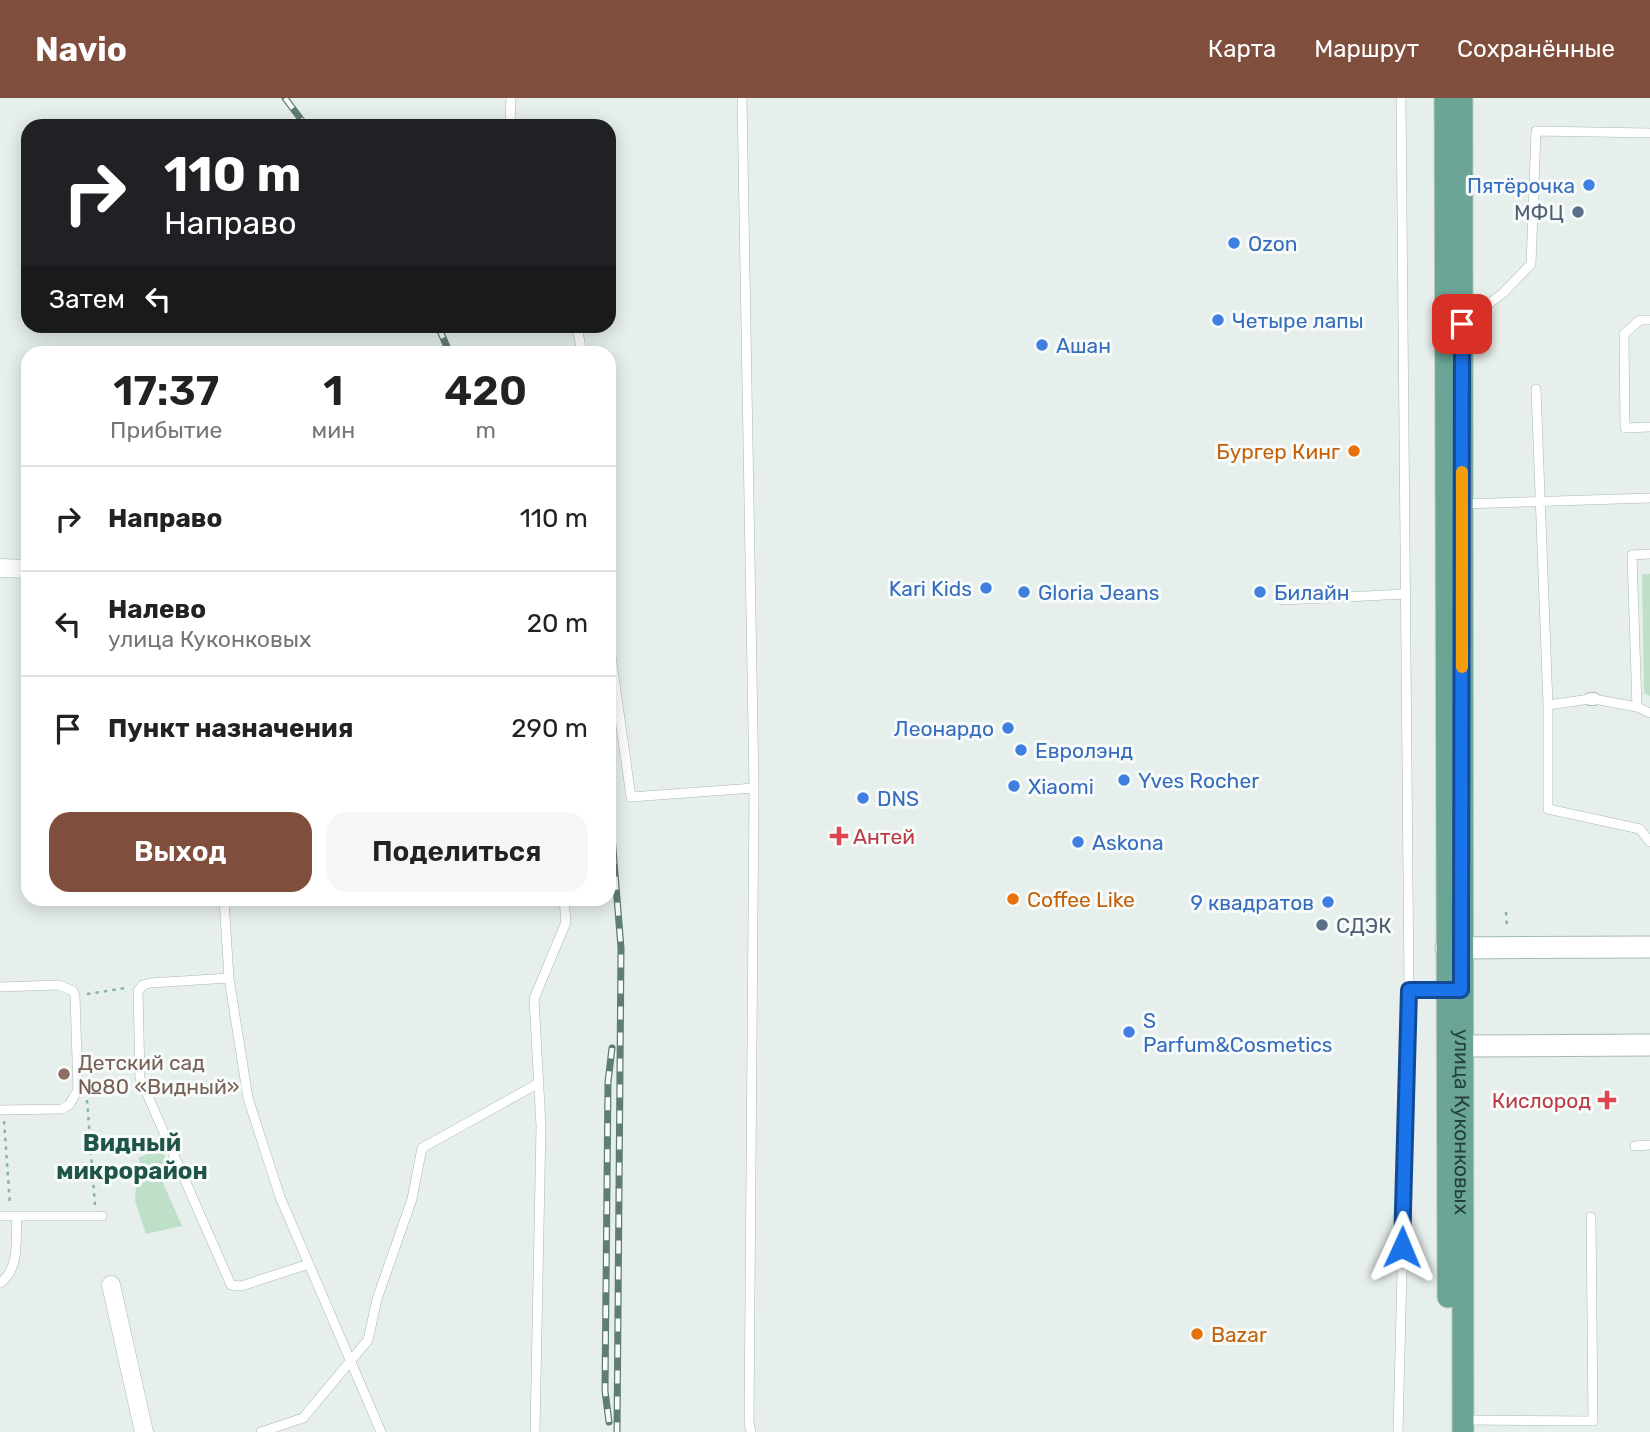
<!DOCTYPE html>
<html lang="ru">
<meta charset="utf-8">
<style>
body{margin:0;font-family:Rubik,sans-serif;background:#f6f6f6;color:#222;height:100vh;display:flex;flex-direction:column;font-size:26px;white-space:nowrap}
*{box-sizing:border-box;margin:0}
p{font-size:23px;color:#767676}
.icon{flex:none;width:38px;height:38px;fill:none;stroke:currentColor;stroke-width:2;stroke-linecap:round;stroke-linejoin:round}
.map{position:relative;flex:1;overflow:hidden}
.side{position:absolute;left:21px;top:248px;width:595px;height:560px;display:flex;flex-direction:column;background:#fff;border-radius:21px;box-shadow:0 4px 18px #0003}
.side>*{flex:none}
.banner{position:absolute;left:21px;top:21px;width:595px;height:214px;border-radius:21px;box-shadow:0 4px 18px #0003;background:#202124;color:#fff;overflow:hidden}
.pin{position:absolute;display:grid;place-items:center;width:60px;height:60px;color:#fff;margin:-30px;border-radius:14px;box-shadow:0 4px 10px #0006}
.me{position:absolute;width:77px;margin:-38px;rotate:1deg;stroke-linejoin:round;filter:drop-shadow(0 0 5px #0008)}
.turn{display:flex;align-items:center;gap:24px;height:147px;padding:0 28px;font-size:32px}
.turn .icon{width:91px;height:91px;stroke-width:2.5}
.turn b{display:block;font-size:49px;line-height:60px}
.then{display:flex;align-items:center;height:66px;padding:0 28px;background:#0003;gap:14px;font-size:26px}
.eta{display:flex;justify-content:space-evenly;align-items:center;height:119px;text-align:center}
.eta b{font-size:42px;font-weight:600;line-height:49px}
.cta{display:flex;gap:14px;margin-top:auto;padding:14px 28px}
.cta a{flex:1;height:80px;border-radius:21px;background:#804e3d;color:#fff;font-size:28px;font-weight:600;line-height:80px;text-align:center}
.cta a+a{background:#f6f6f6;color:#222}
ul{padding:0;list-style:none}
li{display:flex;align-items:center;gap:21px;height:105px;padding:0 28px;border-top:2px solid #e0e0e0}
li div{flex:1}
li b{display:block;font-size:26px}
li em{font-style:normal}
header{display:flex;align-items:center;gap:42px;box-sizing:border-box;height:98px;padding:0 35px;background:#804e3d;color:#fff}
header strong{font-size:33px}
nav{display:flex;gap:38px;margin-inline-start:auto;font-size:24px}
.map>svg:first-child{display:block}
.green{fill:#bfe0c8}
.lines{fill:none;stroke-linecap:round;stroke-linejoin:round}
.service-casing{stroke:#a8b8b2;stroke-width:10}
.pedestrian-casing{stroke:#a8b8b2;stroke-width:14}
.minor-casing{stroke:#a8b8b2;stroke-width:19}
.secondary-casing{stroke:#a4bbb3;stroke-width:23}
.primary-casing{stroke:#c2cac8;stroke-width:23}
.path{stroke:#86b3a5;stroke-width:2.5;stroke-dasharray:3.5 5;stroke-linecap:butt}
.service{stroke:#fff;stroke-width:9}
.pedestrian{stroke:#fff;stroke-width:12}
.minor{stroke:#fff;stroke-width:18}
.secondary{stroke:#fff;stroke-width:21}
.primary{stroke:#6aa596;stroke-width:21}
.rail-casing{stroke:#5f7d75;stroke-width:7}
.rail{stroke:#f7fbf9;stroke-width:4.5;stroke-dasharray:13;stroke-linecap:butt}
.route-casing{stroke:#114b97;stroke-width:18}
.route{stroke:#1a73e8;stroke-width:12}
.slow{stroke:#f59e0b;stroke-width:12}
.shop-dot{fill:#3f7fe0;stroke:#f7fbf9;stroke-width:2.5}
.service-dot{fill:#5c6f8a;stroke:#f7fbf9;stroke-width:2.5}
.food-dot{fill:#e8710a;stroke:#f7fbf9;stroke-width:2.5}
.health-dot{fill:#e0444e;stroke:#f7fbf9;stroke-width:2.5}
.education-dot{fill:#8d6e63;stroke:#f7fbf9;stroke-width:2.5}
.labels{text-anchor:middle;dominant-baseline:central;stroke-width:6;stroke-linejoin:round;paint-order:stroke}
.shop-label{font-size:21px;fill:#366cbe;stroke:#f7fbf9;text-anchor:start}
.service-label{font-size:21px;fill:#4e5e75;stroke:#f7fbf9;text-anchor:end}
.food-label{font-size:21px;fill:#c56008;stroke:#f7fbf9;text-anchor:start}
.health-label{font-size:21px;fill:#be3a42;stroke:#f7fbf9;text-anchor:start}
.education-label{font-size:21px;fill:#785e54;stroke:#f7fbf9;text-anchor:start}
.street-label{font-size:21px;fill:#24423a;stroke:#f7fbf9}
.quarter-label{font-size:24px;font-weight:bold;fill:#1f5548;stroke:#f7fbf9}
</style>
<header>
<strong>Navio</strong>
<nav><a>Карта</a><a>Маршрут</a><a>Сохранённые</a></nav>
</header>
<div class="map">
<svg width="1650" height="1334" viewBox="0 0 1650 1334">
<rect width="100%" height="100%" fill="#e6efeb"/>
<path class="green" d="M1642,476H1650V598L1644,595Z
M161,1050L171,1073L160,1078L182,1128L146,1136L135,1103L136,1088L148,1082L138,1060Z"/>
<g class="lines">
<defs>
<path id="service" d="M742,0L754,690
M1401,0L1409,892
M510,28L511,0
M1650,222H1640L1624,236L1625,330L1650,329
M1464,225L1503,195L1531,166L1536,33L1650,35
M577,228L582,256
M1536,291L1548,607V711L1640,731L1650,744
M1464,406L1650,400
M1650,456L1632,457L1637,609L1650,615
M1283,502L1406,496
M609,544L631,699L754,690L749,1325L751,1334
M1594,601L1637,609
M1548,607L1590,601
M224,802L229,880L248,1000L280,1099L381,1334
M229,880L150,885L143,887L138,893L140,980L231,1187L241,1188L309,1166
M0,889L59,887L73,893L75,898L78,992L69,1007L62,1011L0,1012
M1635,1048L1650,1047
M0,1118H17
M0,1185C21,1170 15,1141 17,1118H102
M1464,1322L1593,1323L1591,1119
M261,1334L303,1320L368,1242L377,1201L412,1101L422,1050L539,985
M535,1334L541,1028L534,901L566,824L564,802
M1398,1334L1409,892H1446"/>
<path id="pedestrian" d="M1590,601H1594"/>
<path id="minor" d="M0,470L28,471
M111,1187L144,1334"/>
<path id="secondary" d="M1446,850L1650,849
M1462,948L1650,947"/>
<g id="primary">
<path d="M1445,0L1448,1199"/>
<path id="s1" d="M1462,0L1463,1334"/>
</g>
</defs>
<use href="#service" class="service-casing"/>
<use href="#pedestrian" class="pedestrian-casing"/>
<use href="#minor" class="minor-casing"/>
<use href="#secondary" class="secondary-casing"/>
<use href="#primary" class="primary-casing"/>
<path class="path" d="M1506,814L1507,830
M87,896L126,890
M87,1002L95,1107
M4,1023L10,1107"/>
<use href="#service" class="service"/>
<use href="#pedestrian" class="pedestrian"/>
<use href="#minor" class="minor"/>
<use href="#secondary" class="secondary"/>
<use href="#primary" class="primary"/>
<defs>
<path id="rail" d="M285,0L306,28
M438,228L450,256
M609,701L621,850L617,1334
M609,1324L605,1293L608,984L612,950"/>
</defs>
<use href="#rail" class="rail-casing"/>
<use href="#rail" class="rail"/>
</g>
<g class="lines">
<defs>
<path id="route" d="M1402,1149L1409,892H1461L1462,226"/>
</defs>
<use href="#route" class="route-casing"/>
<use href="#route" class="route"/>
<path class="slow" d="M1462,569V374"/>
</g>
<g class="shop-dot">
<circle cx="1589" cy="87" r="7"/>
<circle cx="1234" cy="145" r="7"/>
<circle cx="1218" cy="222" r="7"/>
<circle cx="1042" cy="247" r="7"/>
<circle cx="986" cy="490" r="7"/>
<circle cx="1024" cy="494" r="7"/>
<circle cx="1260" cy="494" r="7"/>
<circle cx="1008" cy="630" r="7"/>
<circle cx="1021" cy="652" r="7"/>
<circle cx="1124" cy="682" r="7"/>
<circle cx="1014" cy="688" r="7"/>
<circle cx="863" cy="700" r="7"/>
<circle cx="1078" cy="744" r="7"/>
<circle cx="1328" cy="804" r="7"/>
<circle cx="1129" cy="934" r="7"/>
</g>
<g class="service-dot">
<circle cx="1578" cy="114" r="7"/>
<circle cx="1322" cy="827" r="7"/>
</g>
<g class="food-dot">
<circle cx="1354" cy="353" r="7"/>
<circle cx="1013" cy="801" r="7"/>
<circle cx="1197" cy="1236" r="7"/>
</g>
<g class="health-dot">
<path d="M835.5 727.5h7v7h7v7h-7v7h-7v-7h-7v-7h7z"/>
<path d="M1603.5 991.5h7v7h7v7h-7v7h-7v-7h-7v-7h7z"/>
</g>
<circle class="education-dot" cx="64" cy="976" r="7"/>
<g class="labels">
<g class="shop-label">
<text x="1575" y="87" text-anchor="end">Пятёрочка</text>
<text x="1248" y="145">Ozon</text>
<text x="1232" y="222">Четыре лапы</text>
<text x="1056" y="247">Ашан</text>
<text x="972" y="490" text-anchor="end">Kari Kids</text>
<text x="1038" y="494">Gloria Jeans</text>
<text x="1274" y="494">Билайн</text>
<text x="994" y="630" text-anchor="end">Леонардо</text>
<text x="1035" y="652">Евролэнд</text>
<text x="1138" y="682">Yves Rocher</text>
<text x="1028" y="688">Xiaomi</text>
<text x="877" y="700">DNS</text>
<text x="1092" y="744">Askona</text>
<text x="1314" y="804" text-anchor="end">9 квадратов</text>
<text x="1143" y="922">S<tspan x="1143" dy="24">Parfum&amp;Cosmetics</tspan></text>
</g>
<g class="service-label">
<text x="1564" y="114">МФЦ</text>
<text x="1336" y="827" text-anchor="start">СДЭК</text>
</g>
<g class="food-label">
<text x="1340" y="353" text-anchor="end">Бургер Кинг</text>
<text x="1027" y="801">Coffee Like</text>
<text x="1211" y="1236">Bazar</text>
</g>
<g class="health-label">
<text x="853" y="738">Антей</text>
<text x="1591" y="1002" text-anchor="end">Кислород</text>
</g>
<g class="education-label">
<text x="78" y="964">Детский сад<tspan x="78" dy="24">№80 «Видный»</tspan></text>
</g>
<g class="street-label">
<text stroke="none"><textPath href="#s1" startOffset="1024">улица Куконковых</textPath></text>
</g>
<g class="quarter-label">
<text x="132" y="1045">Видный<tspan x="132" dy="28">микрорайон</tspan></text>
</g>
</g>
</svg>
<div class="pin" style="left:1462px;top:226px;background:#d93025"><svg class="icon" aria-label="arrive" viewBox="0 0 24 24"><path d="M6 21V4h12l-3 4 3 4H6"/></svg></div>
<svg class="me" style="left:1402px;top:1149px" viewBox="-20 -20 40 40"><path d="M0-17L14 15 0 8-14 15z" fill="#1a73e8" stroke="#fff" stroke-width="4"/></svg>
<div class="banner">
<div class="turn"><svg class="icon" aria-label="right" viewBox="0 0 24 24"><path d="M7 20v-9h11M14 6l5 5-5 5"/></svg><div><b>110 m</b>Направо</div></div>
<div class="then">Затем<svg class="icon" aria-label="left" viewBox="0 0 24 24"><path d="M17 20v-9H6M10 6l-5 5 5 5"/></svg></div>
</div>
<section class="side">
<div class="eta">
<div><b>17:37</b><p>Прибытие</p></div>
<div><b>1</b><p>мин</p></div>
<div><b>420</b><p>m</p></div>
</div>
<ul>
<li><svg class="icon" aria-label="right" viewBox="0 0 24 24"><path d="M7 20v-9h11M14 6l5 5-5 5"/></svg><div><b>Направо</b></div><em>110 m</em></li>
<li><svg class="icon" aria-label="left" viewBox="0 0 24 24"><path d="M17 20v-9H6M10 6l-5 5 5 5"/></svg><div><b>Налево</b><p>улица Куконковых</p></div><em>20 m</em></li>
<li><svg class="icon" aria-label="arrive" viewBox="0 0 24 24"><path d="M6 21V4h12l-3 4 3 4H6"/></svg><div><b>Пункт назначения</b></div><em>290 m</em></li>
</ul>
<div class="cta"><a>Выход</a><a>Поделиться</a></div>
</section>
</div>
